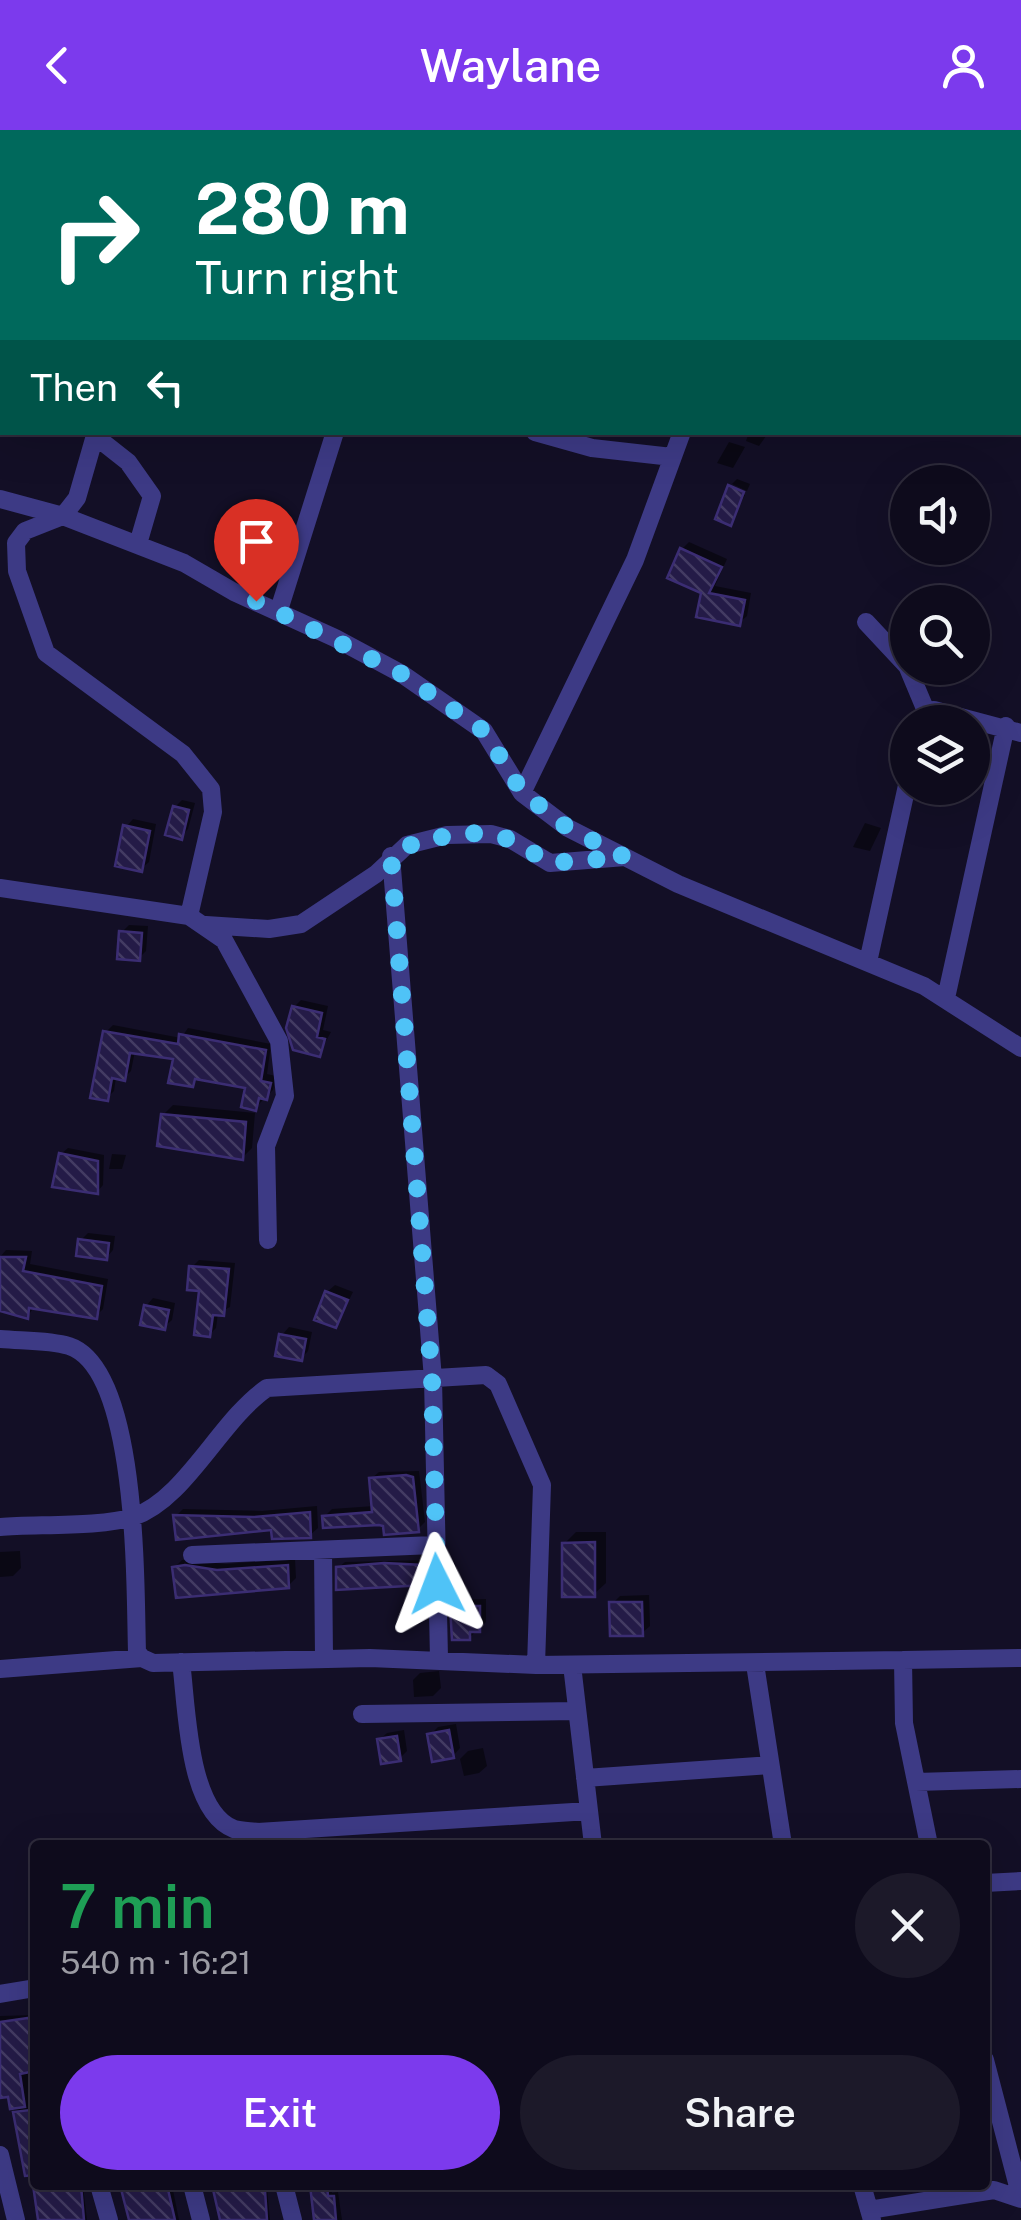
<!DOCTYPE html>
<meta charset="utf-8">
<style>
body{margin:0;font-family:"Public Sans",sans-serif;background:#1c1929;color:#f1f3f6;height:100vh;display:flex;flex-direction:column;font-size:38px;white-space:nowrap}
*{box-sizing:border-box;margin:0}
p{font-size:32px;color:#9b9ba3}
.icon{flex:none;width:55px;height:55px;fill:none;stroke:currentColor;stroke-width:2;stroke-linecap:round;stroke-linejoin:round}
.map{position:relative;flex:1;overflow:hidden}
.drawer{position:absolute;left:30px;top:1710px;width:960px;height:350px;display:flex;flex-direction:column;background:#0e0b1c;border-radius:10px;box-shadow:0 10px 40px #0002,0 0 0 2px #2e2b3b}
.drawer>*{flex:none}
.guide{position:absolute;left:0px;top:0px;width:1022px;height:305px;box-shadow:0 10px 40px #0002,0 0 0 2px #2e2b3b;background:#00695c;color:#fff;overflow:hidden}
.fabs{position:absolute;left:890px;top:335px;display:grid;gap:20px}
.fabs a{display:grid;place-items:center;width:100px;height:100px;border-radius:50%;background:#0e0b1c;box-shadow:0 10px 40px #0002,0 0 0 2px #2e2b3b;font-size:50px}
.pin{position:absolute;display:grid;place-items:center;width:85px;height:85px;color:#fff;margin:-102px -42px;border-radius:50% 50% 50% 0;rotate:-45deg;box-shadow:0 0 10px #0007}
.pin .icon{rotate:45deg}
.me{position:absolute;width:110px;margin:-55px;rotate:357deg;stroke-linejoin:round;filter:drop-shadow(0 0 8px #0008)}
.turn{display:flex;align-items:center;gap:35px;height:210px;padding:0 30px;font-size:45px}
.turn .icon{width:130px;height:130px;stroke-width:2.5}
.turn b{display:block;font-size:70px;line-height:85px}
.then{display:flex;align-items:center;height:95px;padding:0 30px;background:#0003;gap:20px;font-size:38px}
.round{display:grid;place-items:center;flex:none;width:105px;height:105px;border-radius:52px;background:#1c1929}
.summary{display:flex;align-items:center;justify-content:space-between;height:170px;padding:0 30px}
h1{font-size:60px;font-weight:600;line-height:75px;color:#1e9e55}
.action{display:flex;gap:20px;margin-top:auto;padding:20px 30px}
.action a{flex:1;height:115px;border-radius:60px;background:#7c3aed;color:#fff;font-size:40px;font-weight:600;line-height:115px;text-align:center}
.action a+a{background:#1c1929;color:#f1f3f6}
header{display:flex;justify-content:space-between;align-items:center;height:130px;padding:0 30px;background:#7c3aed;color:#fff;font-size:45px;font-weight:600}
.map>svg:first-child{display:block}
.shadow{fill:#0007}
.building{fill:url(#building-back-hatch);stroke:#3b2d73;stroke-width:2.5}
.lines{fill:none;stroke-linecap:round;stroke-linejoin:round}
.minor{stroke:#3d3a85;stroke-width:18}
.route{stroke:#4fc3f7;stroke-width:18;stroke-dasharray:0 32.4}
</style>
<header><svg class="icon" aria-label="back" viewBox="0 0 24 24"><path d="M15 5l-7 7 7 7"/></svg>Waylane<svg class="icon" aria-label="person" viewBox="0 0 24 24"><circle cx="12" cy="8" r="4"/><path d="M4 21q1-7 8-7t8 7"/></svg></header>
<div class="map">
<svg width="1021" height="2090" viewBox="0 0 1021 2090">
<defs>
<pattern id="building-back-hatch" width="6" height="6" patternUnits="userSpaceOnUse" patternTransform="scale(2.5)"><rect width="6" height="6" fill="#241b47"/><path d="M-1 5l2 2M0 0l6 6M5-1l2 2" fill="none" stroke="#433b63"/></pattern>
</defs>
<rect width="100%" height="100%" fill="#130f26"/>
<path class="shadow" d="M749,302H769L759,316L746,311Z
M729,312L745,317L733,338L717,333Z
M737,349L750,354L747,361L732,354Z
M730,359L745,365L730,393Z
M689,412L727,429L715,456L751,463L747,486L739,493L704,461L682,419Z
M182,670L195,673L188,699L181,707L175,677Z
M133,689L156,694L149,732L141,739L126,697Z
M865,693L881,698L870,721L853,717Z
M129,795L148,796L146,821L139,828L122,802Z
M301,870L328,876L323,900L331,902L319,924L294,877Z
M113,895L181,908L188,898L271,914L267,944L276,946L273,960L255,978L248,956L200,947L192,955L176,927L135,921L131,941L124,948L116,947L114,961L107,968L106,902Z
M173,975L255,983L252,1018L242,1028L163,985Z
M68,1018L104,1025L103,1055L97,1062L61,1024Z
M112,1024L126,1025L122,1039H109Z
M88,1103L115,1106L113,1120L106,1128L81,1110Z
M6,1120L32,1121L30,1134L108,1149L103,1179L96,1186L35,1176L27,1187L0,1179V1127Z
M199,1130L235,1133L230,1177L218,1183L216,1198L209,1205L202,1158L192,1137Z
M335,1155L353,1162L336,1196L327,1162Z
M153,1168L175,1173L172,1190L164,1197L146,1176Z
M289,1197L312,1202L308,1221L301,1229L282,1205Z
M419,1341L425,1392L418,1399L325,1386L332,1379L374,1376L372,1348L379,1342Z
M317,1376L318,1398L310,1405L176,1386L183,1379L262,1381Z
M576,1402H606V1453L594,1464L564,1414Z
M20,1421L21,1438L13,1446L0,1447V1422Z
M295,1429L296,1448L288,1456L174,1438L182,1430L226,1434Z
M430,1430V1446L424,1452L338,1438L345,1432Z
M649,1465L650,1496L642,1503L612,1474L620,1466Z
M486,1469V1492L469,1508L453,1477L460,1470Z
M439,1541L441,1558L433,1566L414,1567L413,1550L420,1543Z
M456,1594L460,1618L453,1626L430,1605L438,1597Z
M404,1600L407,1621L400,1628L379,1610L387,1603Z
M483,1618L487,1636L479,1643L464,1646L460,1629L468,1621Z
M35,1885V2055L83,2056L87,2090H40L10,1964L0,1966V1886Z
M124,2055H172L179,2090H132Z
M213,2055L267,2058L270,2090H223Z
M310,2055H330L332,2063L338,2062L342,2090H316Z"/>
<path class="building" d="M728,355L744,362L731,396L715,389Z
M680,418L722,437L709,463L745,470L740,496L696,487L701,463L667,448Z
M173,676L189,680L182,710L165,705Z
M123,695L150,701L142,742L115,736Z
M119,801L142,803L140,831L117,829Z
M292,876L322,883L317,907L325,909L320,927L293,920L286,898Z
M103,901L178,914L179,904L266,920L261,951L271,953L267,970L259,968L256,981L241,977L245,958L195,949L193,957L168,953L173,929L130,923L125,951L112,948L108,971L90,968Z
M161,984L246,992L243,1030L157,1016Z
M59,1023L98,1031V1064L52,1057Z
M78,1109L109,1113L107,1130L76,1126Z
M0,1127H26L23,1141L102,1156L97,1189L29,1178L28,1189L0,1181Z
M189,1136L229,1139L224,1186L213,1185L210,1207L194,1205L199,1161L187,1160Z
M325,1161L348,1170L336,1198L314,1190Z
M144,1175L169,1180L165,1200L140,1195Z
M279,1204L306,1209L302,1231L275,1226Z
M406,1345L413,1347L419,1402L384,1405L383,1396L379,1395L323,1398L322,1386L372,1382L369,1348Z
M310,1382L311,1408L272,1409L271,1400L176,1410L173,1385L253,1387Z
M595,1412V1467H562V1413Z
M384,1433L424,1435L425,1455L336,1460V1437Z
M185,1435L217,1440L288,1435L289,1458L176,1468L172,1437Z
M609,1472H642L643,1506H610Z
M450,1476H480V1502H470V1510H452Z
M449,1600L454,1628L432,1632L427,1604Z
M397,1606L401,1631L381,1634L377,1609Z
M35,1887V1941L20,1944L25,1977L10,1979L8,1967L0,1968V1892Z
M30,1980L35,2000V2045L25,2046L13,1982Z
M33,2055H81L84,2090H38Z
M120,2055H167L175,2090H129Z
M212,2055H260L265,2060L267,2090H220Z
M310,2055H327L328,2066H334L336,2090H314Z"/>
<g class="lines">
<path class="minor" d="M305,0L308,2
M605,2L607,0
M835,2L836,0
M1020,69L1021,67
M0,225L2,226
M96,302L77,368L63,386L25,401L16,413L17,441L46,523L183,624L211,659L213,682L189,786
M535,302L592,318L672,327
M95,306L128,332L152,366L138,414
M0,369L63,386L184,433L234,462L335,508L402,544L484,601L522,663L568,698L678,754L924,856L1021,918
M279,480L335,302
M866,492L908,537
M908,538L926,581
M920,592L926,581L934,580L1021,603
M522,663L635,430L682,302
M391,726L433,1249L439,1528
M0,758L189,786L224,810L279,911L285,966L266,1016L268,1110
M206,795L269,799L301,794L376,744L407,715L447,705L491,704L510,709L550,733L625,727
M868,832L908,651
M946,868L1006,596
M0,1209C21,1211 49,1210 69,1216C139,1239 135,1458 137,1522L142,1528
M0,1397C35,1394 102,1397 133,1387C186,1369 220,1290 267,1258L486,1245L498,1254L542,1355L536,1535
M323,1420L324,1528
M192,1425L434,1415
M903,1530L1021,1528
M181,1532C187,1575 187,1681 234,1699C241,1701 251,1701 258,1702L589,1681
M755,1534L783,1715
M572,1535L593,1715
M0,1539L142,1528L153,1533L370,1528L536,1535L903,1530L904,1593L929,1715
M362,1584L577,1581
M585,1648L770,1635
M916,1652L1021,1649
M985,1753L1021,1751
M0,1864L35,1858
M985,1930L1021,2068
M0,2025L16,2090
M99,2055L109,2090
M192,2055L201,2090
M284,2055L293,2090
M862,2055L872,2090
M869,2080L994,2060L1021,2069"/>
</g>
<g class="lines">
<path class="route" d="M256,471L402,544L484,601L522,662L568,698L625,727L550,733L510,709L472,703L420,710L391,726L432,1249L437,1454"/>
</g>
</svg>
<div class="fabs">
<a><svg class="icon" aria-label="sound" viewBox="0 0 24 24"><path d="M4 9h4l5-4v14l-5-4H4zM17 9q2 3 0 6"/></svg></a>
<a><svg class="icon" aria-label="search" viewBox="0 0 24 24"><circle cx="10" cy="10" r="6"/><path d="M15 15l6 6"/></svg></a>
<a><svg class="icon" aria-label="layers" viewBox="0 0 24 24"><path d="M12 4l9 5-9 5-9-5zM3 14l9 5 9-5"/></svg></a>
</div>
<div class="pin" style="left:256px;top:471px;background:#d93025"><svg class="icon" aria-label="arrive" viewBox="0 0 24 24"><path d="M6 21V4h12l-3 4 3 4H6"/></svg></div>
<svg class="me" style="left:437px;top:1454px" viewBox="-20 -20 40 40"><path d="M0-17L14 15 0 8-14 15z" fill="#4fc3f7" stroke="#fff" stroke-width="4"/></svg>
<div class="guide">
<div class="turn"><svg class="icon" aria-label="right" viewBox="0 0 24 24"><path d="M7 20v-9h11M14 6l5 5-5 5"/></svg><div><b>280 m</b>Turn right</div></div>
<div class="then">Then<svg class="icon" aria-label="left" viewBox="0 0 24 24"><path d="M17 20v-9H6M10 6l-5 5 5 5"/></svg></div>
</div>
<section class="drawer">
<div class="summary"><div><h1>7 min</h1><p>540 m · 16:21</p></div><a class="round"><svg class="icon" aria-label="close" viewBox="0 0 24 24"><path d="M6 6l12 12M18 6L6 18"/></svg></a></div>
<div class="action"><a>Exit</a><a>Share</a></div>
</section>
</div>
